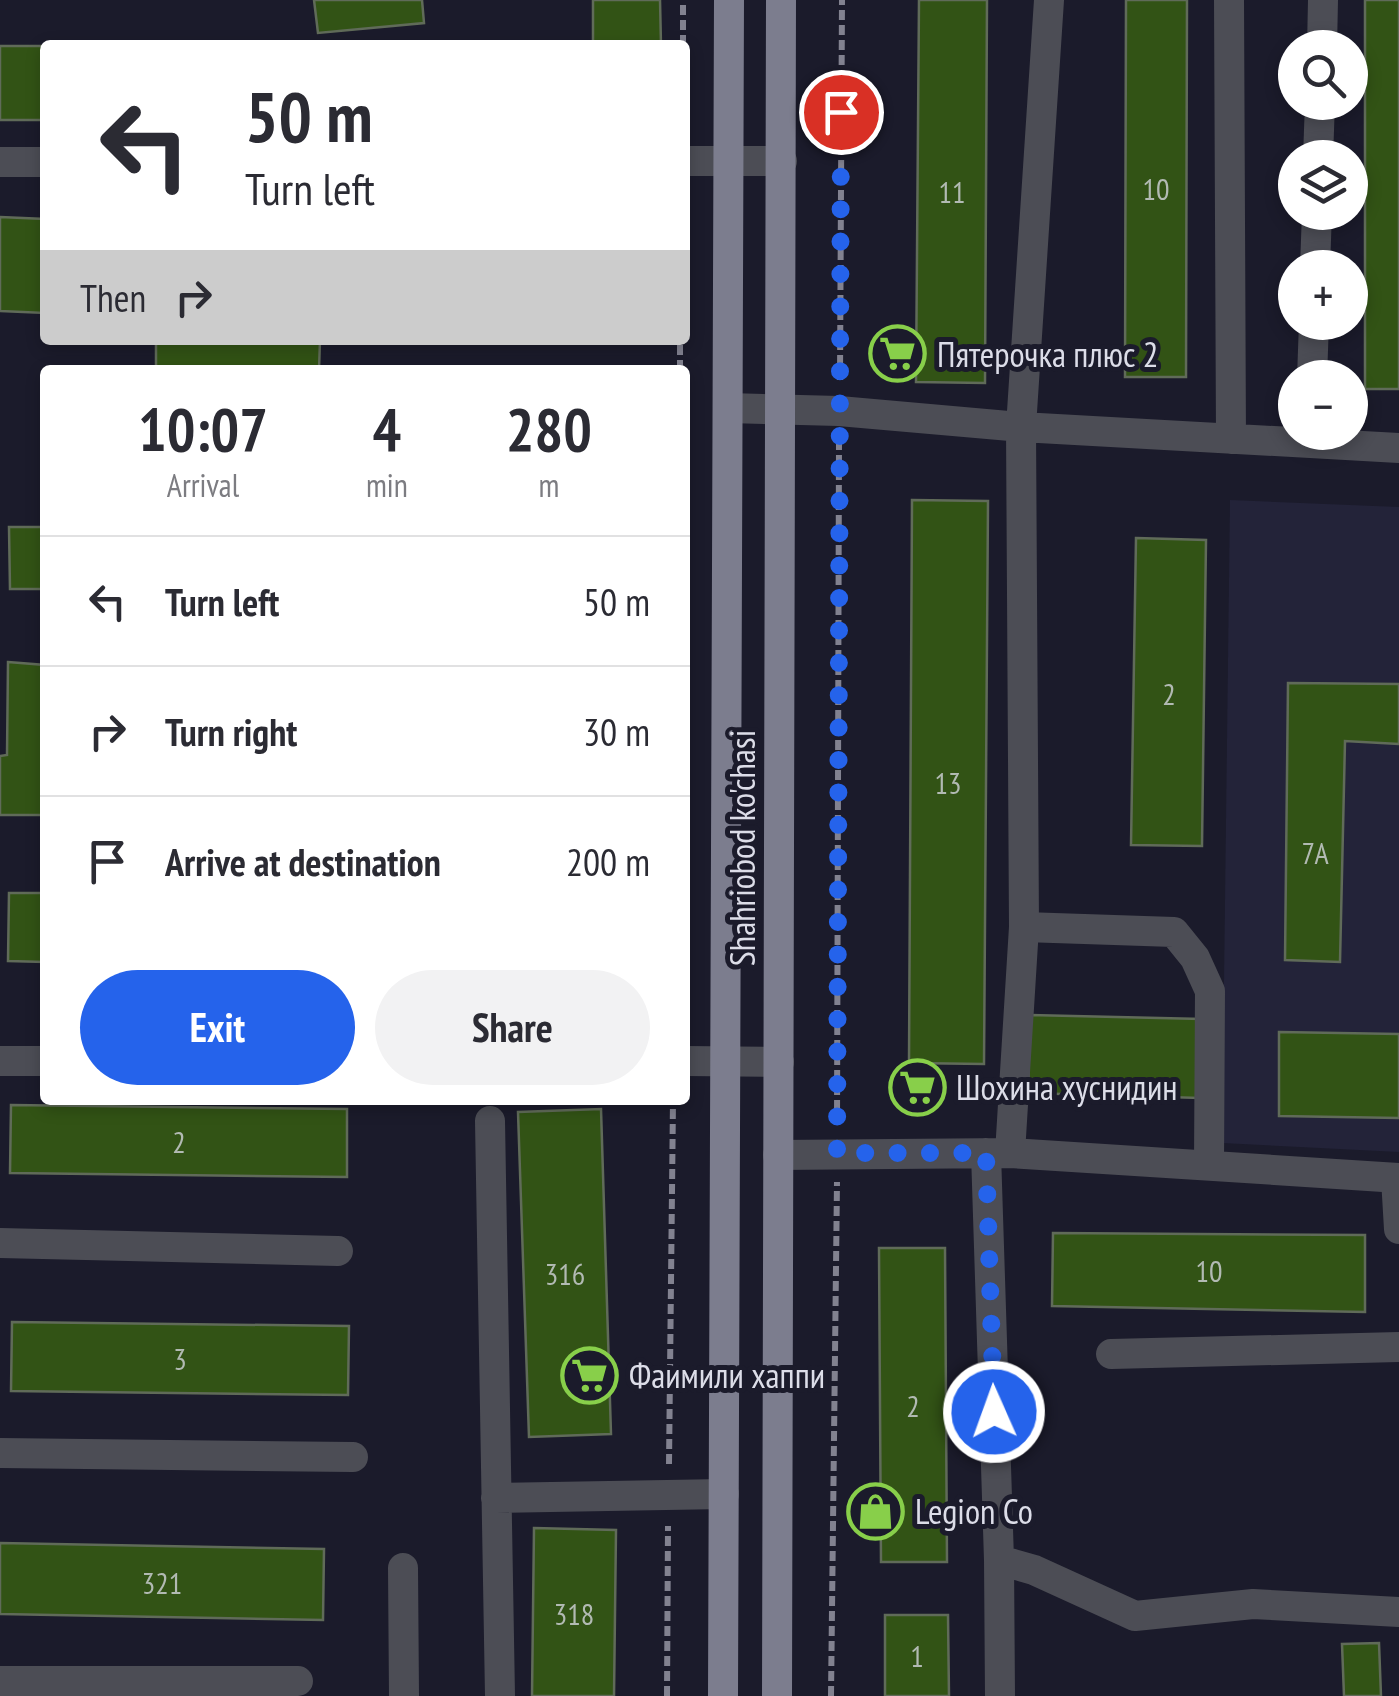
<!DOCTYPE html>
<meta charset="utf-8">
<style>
body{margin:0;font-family:"PT Sans Narrow",sans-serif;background:#f2f2f3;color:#2b2b33;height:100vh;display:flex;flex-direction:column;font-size:38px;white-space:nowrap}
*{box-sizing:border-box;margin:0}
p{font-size:32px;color:#7c7c81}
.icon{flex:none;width:55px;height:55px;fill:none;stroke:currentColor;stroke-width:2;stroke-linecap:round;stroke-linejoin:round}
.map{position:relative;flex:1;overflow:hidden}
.side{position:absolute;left:40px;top:365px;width:650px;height:740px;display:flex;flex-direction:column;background:#fff;border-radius:10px;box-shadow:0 5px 15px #0003}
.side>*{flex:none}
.hud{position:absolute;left:40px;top:40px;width:650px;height:305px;border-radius:10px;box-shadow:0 5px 15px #0003;background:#fff;color:#2b2b33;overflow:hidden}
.controls{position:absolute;left:1278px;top:30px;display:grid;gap:20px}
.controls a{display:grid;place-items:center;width:90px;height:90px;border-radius:50%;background:#fff;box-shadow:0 5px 15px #0003;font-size:50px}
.pin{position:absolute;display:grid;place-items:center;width:85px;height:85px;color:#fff;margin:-42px;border:5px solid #fff;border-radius:50%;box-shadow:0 2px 10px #0007}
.me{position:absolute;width:110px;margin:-55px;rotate:358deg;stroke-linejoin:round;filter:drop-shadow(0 0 8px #0008)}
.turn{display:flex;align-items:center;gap:35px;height:210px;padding:0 40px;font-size:45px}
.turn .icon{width:130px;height:130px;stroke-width:2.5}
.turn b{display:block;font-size:70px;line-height:85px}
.then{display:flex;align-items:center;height:95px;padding:0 40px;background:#0003;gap:20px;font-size:38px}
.eta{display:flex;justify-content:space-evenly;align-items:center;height:170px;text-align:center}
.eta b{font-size:60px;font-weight:600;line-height:70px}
.primary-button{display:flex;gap:20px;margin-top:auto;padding:20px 40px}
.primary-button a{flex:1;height:115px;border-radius:60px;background:#2563eb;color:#fff;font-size:40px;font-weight:600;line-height:115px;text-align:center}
.primary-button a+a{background:#f2f2f3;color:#2b2b33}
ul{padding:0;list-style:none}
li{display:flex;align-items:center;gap:30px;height:130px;padding:0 40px;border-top:2px solid #e1e1e2}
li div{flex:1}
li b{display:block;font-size:38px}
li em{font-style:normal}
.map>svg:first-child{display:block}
.built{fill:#232339}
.building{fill:#325315;stroke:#606b59;stroke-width:2.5}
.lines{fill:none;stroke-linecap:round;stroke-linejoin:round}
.path{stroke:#828290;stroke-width:6;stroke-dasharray:10 5;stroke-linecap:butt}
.minor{stroke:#4c4d55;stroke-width:30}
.major{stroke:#7c7d8e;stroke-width:30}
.route{stroke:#2563eb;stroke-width:18;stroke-dasharray:0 32.4}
.labels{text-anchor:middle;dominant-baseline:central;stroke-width:10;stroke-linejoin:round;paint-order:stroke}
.number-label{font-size:30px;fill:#b2bab3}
.poi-label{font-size:35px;fill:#dcdde8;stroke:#1b1b2b;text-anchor:start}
.street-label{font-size:35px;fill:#dcdde8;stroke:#1b1b2b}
</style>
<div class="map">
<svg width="1399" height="1696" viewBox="0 0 1399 1696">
<rect width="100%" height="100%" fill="#1b1b2b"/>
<path class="built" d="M1230,500L1399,507V1152L1222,1143Z"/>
<path class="building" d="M314,0H422L424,23L318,33Z
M593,0H660L661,45H484L593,44Z
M919,0H987L985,383L916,382Z
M1126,0H1187L1186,377H1125Z
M1365,0H1399V389H1365Z
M0,46H45V120H0Z
M0,217L45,219V313L0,311Z
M156,340H320L319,370H156Z
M912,500L988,501L984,1064L909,1063Z
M9,527H45V589H10Z
M1136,538L1206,540L1202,846L1131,845Z
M8,662L45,665V815H0V756L7,755Z
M1288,683L1399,684V744L1345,741L1340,962L1285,960Z
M9,893H45V962L8,961Z
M1030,1015L1202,1019L1200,1098L1028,1093Z
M1279,1032L1399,1034V1118L1279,1116Z
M11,1105L347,1109V1177L10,1173Z
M601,1109L611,1434L529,1437L518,1112Z
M1053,1233L1365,1235V1312L1052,1306Z
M879,1248H945L947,1562H881Z
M12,1322L349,1326L348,1395L11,1391Z
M534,1528L616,1530L614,1696H532Z
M0,1543L324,1549L323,1620L0,1614Z
M885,1615H948L949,1696H885Z
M1379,1643L1381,1696H1344L1342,1644Z"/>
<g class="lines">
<path class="path" d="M683,45V0
M680,370V340
M840,380L842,0
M837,1125L839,442
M669,1464L673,1100
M667,1696L668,1526
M831,1696L837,1182"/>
<path class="minor" d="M1229,0L1231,439
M1322,48L1323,0
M1318,158L1320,102
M685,161H782
M0,162H45
M1315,268L1317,212
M1312,378L1314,322
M728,408L839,411L1021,427L1399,448
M1024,927L1174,932L1195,958L1210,991L1209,1164
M0,1061H45
M685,1061L779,1062
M490,1121L500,1696
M986,1153L999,1560L1000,1696
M1010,1153L1024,927L1021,427L1049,0
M778,1155L1010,1153L1399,1178
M1396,1178L1399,1229
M0,1243L338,1251
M1111,1354L1399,1347
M0,1453L353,1457
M496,1498L724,1494
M999,1560L1034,1570L1135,1616L1253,1604L1399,1612
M403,1568L404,1696
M0,1681H298"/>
<path class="major" d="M723,1696L729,0
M777,1696L781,0"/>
</g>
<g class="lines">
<path class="route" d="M841,112L837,1153H986L994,1412"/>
</g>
<defs>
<symbol id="supermarket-ring" viewBox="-11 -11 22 22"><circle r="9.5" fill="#1b1b2b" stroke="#88cf4a" stroke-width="1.5"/><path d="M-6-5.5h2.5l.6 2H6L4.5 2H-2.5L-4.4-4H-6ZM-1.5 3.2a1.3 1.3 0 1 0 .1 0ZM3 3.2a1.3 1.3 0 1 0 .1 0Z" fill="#88cf4a"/></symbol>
<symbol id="shop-ring" viewBox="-11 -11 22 22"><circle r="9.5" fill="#1b1b2b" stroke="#88cf4a" stroke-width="1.5"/><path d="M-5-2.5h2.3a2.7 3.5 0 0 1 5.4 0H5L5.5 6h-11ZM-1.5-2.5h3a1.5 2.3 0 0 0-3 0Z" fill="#88cf4a"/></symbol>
</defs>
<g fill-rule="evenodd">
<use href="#supermarket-ring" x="866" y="322" width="63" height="63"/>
<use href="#supermarket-ring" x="886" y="1056" width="63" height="63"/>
<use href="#supermarket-ring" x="558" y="1344" width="63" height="63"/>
<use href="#shop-ring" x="844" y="1480" width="63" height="63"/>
</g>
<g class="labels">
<g class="number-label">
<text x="1156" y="188">10</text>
<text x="952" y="191">11</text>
<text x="1169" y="693">2</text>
<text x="948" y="782">13</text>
<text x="1315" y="852">7A</text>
<text x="179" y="1141">2</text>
<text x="1209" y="1270">10</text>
<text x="565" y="1273">316</text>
<text x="180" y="1358">3</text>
<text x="913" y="1405">2</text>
<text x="162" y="1582">321</text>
<text x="574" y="1613">318</text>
<text x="917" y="1655">1</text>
</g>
<g class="poi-label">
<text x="937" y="354">Пятерочка плюс 2</text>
<text x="956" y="1087">Шохина хуснидин</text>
<text x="629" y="1375">Фаимили хаппи</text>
<text x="915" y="1511">Legion Co</text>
</g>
<g class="street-label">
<text transform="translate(742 848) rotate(-90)">Shahriobod ko'chasi</text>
</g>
</g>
</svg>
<div class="controls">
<a><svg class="icon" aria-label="search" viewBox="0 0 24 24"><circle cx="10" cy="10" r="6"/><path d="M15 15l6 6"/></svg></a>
<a><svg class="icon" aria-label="layers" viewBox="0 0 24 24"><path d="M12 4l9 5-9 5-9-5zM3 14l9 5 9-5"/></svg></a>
<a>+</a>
<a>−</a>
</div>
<div class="pin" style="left:841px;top:112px;background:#d93025"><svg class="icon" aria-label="arrive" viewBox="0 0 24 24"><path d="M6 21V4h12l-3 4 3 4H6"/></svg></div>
<svg class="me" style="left:994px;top:1412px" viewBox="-20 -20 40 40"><circle r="17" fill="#2563eb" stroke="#fff" stroke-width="3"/><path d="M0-11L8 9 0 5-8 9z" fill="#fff"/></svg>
<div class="hud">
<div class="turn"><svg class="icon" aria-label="left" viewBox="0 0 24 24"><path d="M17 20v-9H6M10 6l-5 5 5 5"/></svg><div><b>50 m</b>Turn left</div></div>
<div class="then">Then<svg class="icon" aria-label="right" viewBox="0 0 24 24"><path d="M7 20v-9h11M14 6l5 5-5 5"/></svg></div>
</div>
<section class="side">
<div class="eta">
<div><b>10:07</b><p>Arrival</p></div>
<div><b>4</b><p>min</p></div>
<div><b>280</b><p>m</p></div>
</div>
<ul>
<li><svg class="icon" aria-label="left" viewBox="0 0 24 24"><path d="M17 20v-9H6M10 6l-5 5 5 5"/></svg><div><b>Turn left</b></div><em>50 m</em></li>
<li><svg class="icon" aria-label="right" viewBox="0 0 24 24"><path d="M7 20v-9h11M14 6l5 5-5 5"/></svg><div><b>Turn right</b></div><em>30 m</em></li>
<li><svg class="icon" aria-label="arrive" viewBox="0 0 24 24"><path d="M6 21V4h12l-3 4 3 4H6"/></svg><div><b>Arrive at destination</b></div><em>200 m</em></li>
</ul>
<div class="primary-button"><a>Exit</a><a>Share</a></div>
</section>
</div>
